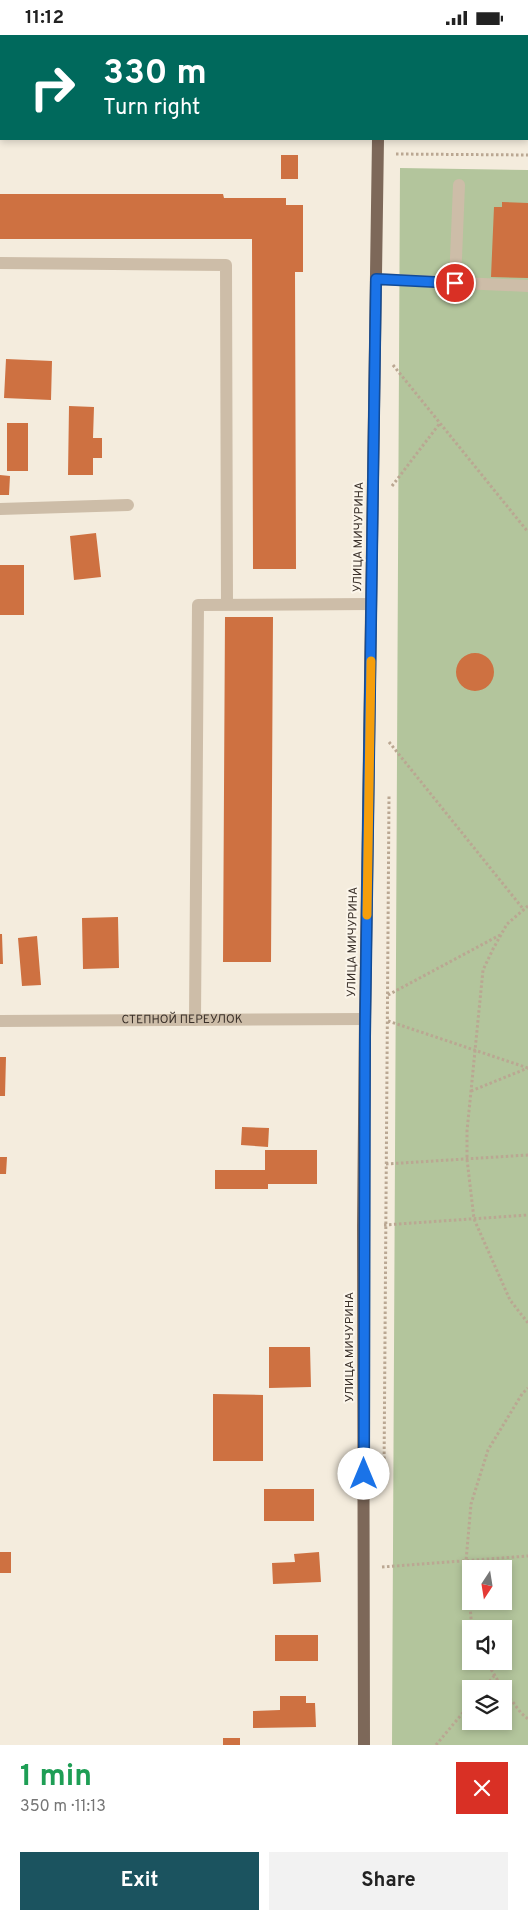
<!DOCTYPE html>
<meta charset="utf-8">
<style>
body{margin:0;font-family:Overpass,sans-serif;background:#f2f2f2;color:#222;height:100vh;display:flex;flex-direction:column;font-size:19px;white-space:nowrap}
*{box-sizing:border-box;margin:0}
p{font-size:16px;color:#767676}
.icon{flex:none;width:28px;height:28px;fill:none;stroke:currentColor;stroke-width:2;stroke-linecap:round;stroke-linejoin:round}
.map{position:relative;height:1710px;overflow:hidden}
.drawer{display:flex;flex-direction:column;background:#fff;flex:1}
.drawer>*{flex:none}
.hud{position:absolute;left:0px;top:0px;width:529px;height:105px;box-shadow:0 2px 8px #0003;background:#00695c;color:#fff;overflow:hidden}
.needle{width:32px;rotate:192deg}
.tools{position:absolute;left:462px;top:1525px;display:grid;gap:10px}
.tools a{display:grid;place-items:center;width:50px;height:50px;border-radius:0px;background:#fff;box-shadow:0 2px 8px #0003;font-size:25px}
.pin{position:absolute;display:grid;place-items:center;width:42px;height:42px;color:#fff;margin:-21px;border:2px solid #fff;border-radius:50%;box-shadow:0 1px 5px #0007}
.me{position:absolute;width:55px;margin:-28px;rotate:0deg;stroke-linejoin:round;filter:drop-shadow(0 0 4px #0008)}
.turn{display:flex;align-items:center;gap:18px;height:105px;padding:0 20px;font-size:22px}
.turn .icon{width:65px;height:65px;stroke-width:2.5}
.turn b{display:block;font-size:35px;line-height:42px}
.round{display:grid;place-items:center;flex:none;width:52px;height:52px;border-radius:0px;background:#f2f2f2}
.headline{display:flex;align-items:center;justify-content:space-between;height:85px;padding:0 20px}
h1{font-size:30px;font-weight:700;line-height:38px;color:#1e9e55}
.button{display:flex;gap:10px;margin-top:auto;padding:10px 20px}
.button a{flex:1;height:58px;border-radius:0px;background:#1b535f;color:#fff;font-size:20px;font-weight:700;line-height:58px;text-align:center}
.button a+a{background:#f2f2f2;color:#222}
.status{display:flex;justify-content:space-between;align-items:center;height:35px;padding:0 25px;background:#fff;direction:ltr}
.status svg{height:14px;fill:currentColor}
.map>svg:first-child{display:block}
.green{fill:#b3c59c;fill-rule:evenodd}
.building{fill:#ce7141}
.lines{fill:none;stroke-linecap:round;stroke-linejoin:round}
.path{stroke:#baa792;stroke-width:3;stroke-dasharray:2.5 2.5;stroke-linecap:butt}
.minor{stroke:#cdbda8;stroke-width:12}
.major{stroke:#7d6859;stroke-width:12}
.route-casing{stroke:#114b97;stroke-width:12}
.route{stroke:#1a73e8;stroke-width:9}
.slow{stroke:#f59e0b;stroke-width:9}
.labels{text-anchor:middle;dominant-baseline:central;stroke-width:4;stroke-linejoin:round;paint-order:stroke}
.street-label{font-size:12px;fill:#3a3029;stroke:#fbf5ea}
</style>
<div class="status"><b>11:12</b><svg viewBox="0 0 49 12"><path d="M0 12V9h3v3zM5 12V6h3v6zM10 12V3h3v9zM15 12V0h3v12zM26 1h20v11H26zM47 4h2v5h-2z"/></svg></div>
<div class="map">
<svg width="528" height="1710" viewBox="0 0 528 1710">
<rect width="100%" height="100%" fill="#f4ecdd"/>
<path class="green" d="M400,133L528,135V1710H392ZM471,1534H504V1566H471ZM471,1594H504V1626H471ZM471,1654H504V1686H471Z"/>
<path class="building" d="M281,120H298V144H281Z
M0,159H223L224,163H286V170H303V237H295L296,534H253L252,204H0Z
M502,167L528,168V243L491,242L494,172H502Z
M6,324L52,326L51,365L4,363Z
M69,371L94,372L93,403H102V423H93V440H68Z
M7,388H28V436H7Z
M0,440L10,441L9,460H0Z
M96,498L101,542L74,545L70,501Z
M0,530H24V580H0Z
M225,582H273L271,927H223Z
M456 637a19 19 0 1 1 38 0a19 19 0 1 1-38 0Z
M118,882L119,933L83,934L82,883Z
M0,899H2L3,929H0Z
M37,901L41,950L22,951L18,903Z
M0,1022H6L5,1061H0Z
M242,1092L269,1093L268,1112L241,1110Z
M265,1115H317V1149H268V1154H215V1135H265Z
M0,1122H7L6,1139H0Z
M269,1312H310L311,1352L269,1353Z
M213,1359L263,1360V1426H213Z
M264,1454H314V1486H264Z
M0,1517H11V1538H0Z
M319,1517L321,1547L273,1549L272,1528L295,1527L294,1519Z
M275,1600H318V1626H275Z
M280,1661H306V1668H315L316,1692L253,1693V1676L280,1675Z
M223,1703H240V1710H223Z"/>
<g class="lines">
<path class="path" d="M0,7H1
M0,70H1
M396,119L528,120
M393,330L528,497
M392,451L440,388
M389,707L524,875
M528,871L507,889L493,914L483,935L471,1056L467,1096V1124L474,1184L510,1265L528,1288
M388,960L500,900
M388,986L528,1033
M471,1056L528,1033
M386,1129L528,1120
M384,1190L528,1180
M384,1439L389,761
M382,1532L528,1521
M472,1594L466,1526L471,1469L488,1415L522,1359L528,1353
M486,1626L503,1654
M483,1654L494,1641
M504,1655L521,1678L528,1684
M436,1710L471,1668"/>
<g class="minor">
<path d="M0,228L226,230L227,569"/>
<path d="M376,244L528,251"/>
<path d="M455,247L459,150"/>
<path d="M0,474L128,470"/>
<path d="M195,985L198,570L371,569"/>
<path id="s1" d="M0,986L365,984"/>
</g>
<path class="major" d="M380,1V0
M0,35H1
M364,1710L363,1191L365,984L378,104"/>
</g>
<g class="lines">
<defs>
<path id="route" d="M364,1439L365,1002L376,244L455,248"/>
</defs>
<use href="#route" class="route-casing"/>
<use href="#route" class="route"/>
<path class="slow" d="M367,880L371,626"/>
</g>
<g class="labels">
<g class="street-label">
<text transform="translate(359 502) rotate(-89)">УЛИЦА МИЧУРИНА</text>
<text transform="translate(353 907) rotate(-89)">УЛИЦА МИЧУРИНА</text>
<text stroke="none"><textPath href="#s1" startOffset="182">СТЕПНОЙ ПЕРЕУЛОК</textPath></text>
<text transform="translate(350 1312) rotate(-90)">УЛИЦА МИЧУРИНА</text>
</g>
</g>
</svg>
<div class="tools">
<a><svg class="needle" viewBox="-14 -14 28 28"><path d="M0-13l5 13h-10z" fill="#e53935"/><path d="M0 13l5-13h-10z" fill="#767676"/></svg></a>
<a><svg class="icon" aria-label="sound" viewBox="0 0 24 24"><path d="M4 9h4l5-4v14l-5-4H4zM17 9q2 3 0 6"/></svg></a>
<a><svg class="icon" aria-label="layers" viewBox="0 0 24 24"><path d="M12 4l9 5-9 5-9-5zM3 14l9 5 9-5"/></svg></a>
</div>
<div class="pin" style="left:455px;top:248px;background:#d93025"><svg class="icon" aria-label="arrive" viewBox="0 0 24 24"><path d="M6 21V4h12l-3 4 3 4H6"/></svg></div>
<svg class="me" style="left:364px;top:1439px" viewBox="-20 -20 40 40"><circle r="19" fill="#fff"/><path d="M0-13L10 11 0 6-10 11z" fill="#1a73e8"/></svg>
<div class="hud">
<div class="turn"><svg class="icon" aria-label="right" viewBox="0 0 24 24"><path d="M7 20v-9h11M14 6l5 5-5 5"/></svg><div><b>330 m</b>Turn right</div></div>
</div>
</div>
<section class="drawer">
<div class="headline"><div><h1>1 min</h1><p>350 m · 11:13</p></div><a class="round" style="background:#d93025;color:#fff"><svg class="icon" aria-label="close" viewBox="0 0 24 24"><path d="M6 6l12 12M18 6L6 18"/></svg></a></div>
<div class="button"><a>Exit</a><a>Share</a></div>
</section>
